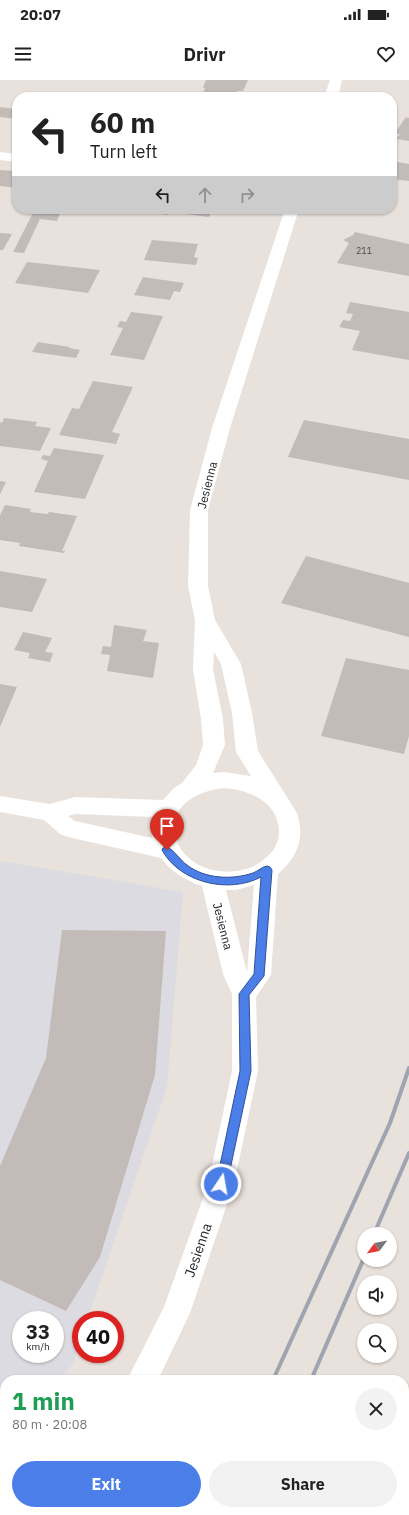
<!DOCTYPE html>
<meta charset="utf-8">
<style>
body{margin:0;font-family:"IBM Plex Sans",sans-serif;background:#f2f2f2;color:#222;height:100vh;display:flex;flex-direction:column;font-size:15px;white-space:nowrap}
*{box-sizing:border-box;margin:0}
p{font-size:13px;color:#767676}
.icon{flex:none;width:22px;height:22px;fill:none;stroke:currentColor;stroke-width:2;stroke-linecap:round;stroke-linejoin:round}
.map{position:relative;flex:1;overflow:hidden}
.side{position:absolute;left:0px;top:1295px;width:409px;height:140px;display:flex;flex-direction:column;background:#fff;border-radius:16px 16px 0 0;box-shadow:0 1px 3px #0004}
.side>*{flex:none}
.banner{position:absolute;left:12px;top:12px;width:385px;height:122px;border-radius:16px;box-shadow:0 1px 3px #0004;background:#fff;color:#222;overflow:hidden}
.needle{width:26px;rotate:238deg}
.tools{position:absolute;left:357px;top:1147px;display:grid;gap:8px}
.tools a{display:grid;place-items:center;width:40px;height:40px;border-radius:50%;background:#fff;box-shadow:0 1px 3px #0004;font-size:20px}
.speed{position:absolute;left:12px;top:1231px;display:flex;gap:8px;font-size:20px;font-weight:700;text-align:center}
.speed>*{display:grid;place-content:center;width:52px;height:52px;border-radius:50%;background:#fff;box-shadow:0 1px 3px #0004;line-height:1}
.speed small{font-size:10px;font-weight:400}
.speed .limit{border:6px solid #d22;background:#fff;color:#111}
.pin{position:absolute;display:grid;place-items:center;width:34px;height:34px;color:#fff;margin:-41px -17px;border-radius:50% 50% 50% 0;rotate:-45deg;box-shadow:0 0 4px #0007}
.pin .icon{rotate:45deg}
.me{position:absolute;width:44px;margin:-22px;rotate:12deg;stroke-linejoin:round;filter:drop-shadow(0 0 3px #0008)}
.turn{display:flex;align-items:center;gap:14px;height:84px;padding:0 12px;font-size:18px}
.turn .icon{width:52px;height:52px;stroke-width:2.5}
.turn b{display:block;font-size:28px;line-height:34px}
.lanes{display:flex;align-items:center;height:38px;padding:0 12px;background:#0003;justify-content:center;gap:20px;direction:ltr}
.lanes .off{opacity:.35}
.round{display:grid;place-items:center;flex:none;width:42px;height:42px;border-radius:21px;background:#f2f2f2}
.overview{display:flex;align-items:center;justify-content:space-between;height:68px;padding:0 12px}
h1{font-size:24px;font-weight:700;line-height:30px;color:#1e9e55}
.cta{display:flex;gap:8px;margin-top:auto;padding:8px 12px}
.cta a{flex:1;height:46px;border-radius:24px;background:#4b7ee7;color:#fff;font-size:16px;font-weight:700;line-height:46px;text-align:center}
.cta a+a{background:#f2f2f2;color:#222}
.status{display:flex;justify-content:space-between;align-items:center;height:28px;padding:0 20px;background:#fff;direction:ltr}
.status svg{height:11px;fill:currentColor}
header{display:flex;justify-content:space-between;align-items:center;height:52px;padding:0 12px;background:#fff;font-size:18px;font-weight:700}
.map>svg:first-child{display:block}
.industrial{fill:#dcdbe2;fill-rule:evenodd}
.building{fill:#c2bbb8}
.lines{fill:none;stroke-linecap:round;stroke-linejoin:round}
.minor{fill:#fff;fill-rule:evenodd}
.tertiary{fill:#fff;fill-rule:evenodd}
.rail{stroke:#9fa4b1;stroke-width:4}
.route{fill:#4b7ee7;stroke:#315296}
.labels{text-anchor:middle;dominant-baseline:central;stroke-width:3;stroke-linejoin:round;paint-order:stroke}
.far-number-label{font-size:9px;fill:#4e4d4c}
.street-label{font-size:12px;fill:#282828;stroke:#fff}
.near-street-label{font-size:14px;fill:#282828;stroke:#fff}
</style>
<div class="status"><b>20:07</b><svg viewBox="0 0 49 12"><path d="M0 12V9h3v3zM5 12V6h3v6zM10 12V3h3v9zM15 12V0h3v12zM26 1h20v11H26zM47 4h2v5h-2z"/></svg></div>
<header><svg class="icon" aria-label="menu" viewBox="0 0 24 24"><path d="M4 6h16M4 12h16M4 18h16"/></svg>Drivr<svg class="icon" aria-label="heart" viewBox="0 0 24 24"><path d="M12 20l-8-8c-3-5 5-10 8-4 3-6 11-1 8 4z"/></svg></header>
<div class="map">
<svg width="409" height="1435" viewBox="0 0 409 1435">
<rect width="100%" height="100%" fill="#e9e1db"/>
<path class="industrial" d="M0,781L183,812L167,1007L87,1240H81V1259L73,1283L61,1300H5V1384L0,1392ZM21,1240H55V1274H21Z"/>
<path class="building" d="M206,0H248L243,11H237L235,17H199L200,13H203L205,8H203Z
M0,27L17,29V39L0,37Z
M406,37L409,38V61L396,59L400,54L395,53Z
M397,82L409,84V101L392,99V90Z
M0,90L17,91V108L0,106Z
M35,129H62L57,141L40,139L24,173L13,172Z
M146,129H213L209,137L169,132L168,135L145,132Z
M355,152L409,164V196L337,183L349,163L343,160L353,155Z
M0,153L12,154L3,170H0Z
M152,160L198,164L194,177L198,178L196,185L144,180Z
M27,182L100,190L88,213L15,203Z
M143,197L184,203L180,212L174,211L170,220L134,215Z
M350,222L409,232V280L352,270L360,251L339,247L343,240L350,241L353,234L346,233Z
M131,232L163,236L144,280L110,275L123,248L117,247L120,241L126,242Z
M38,262L70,267L69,268L80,270L76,278L32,272Z
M93,301L133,307L112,352L120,354L116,364L59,355L72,328L79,329Z
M4,338L37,342L35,346L51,348L40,371L0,366V342L2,343Z
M304,340L409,359V400L288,377Z
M54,368L104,375L85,419L34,412L48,381L41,379L43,375L50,376Z
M0,401L6,402L0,414Z
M5,425L31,429L30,432L48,434L49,432L77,436L62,471H65L64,473L19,466L20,463L0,460V435Z
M306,476L409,503V557L281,523Z
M0,491L47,499L32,532L0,527Z
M114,545L147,550L143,561L159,563L153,598L107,591L110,575L101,574L103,566L111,567Z
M23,552L52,558L45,572L53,573L50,582L28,578L30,573L14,570Z
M346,578L409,590V656L404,674L321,656Z
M0,604L17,607L0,647Z
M62,850L166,851L155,995L100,1177L66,1231L0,1200V1086L46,978Z"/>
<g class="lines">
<path class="minor" d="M0,72L17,74V82L0,80Z"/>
<path class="tertiary" d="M330,0H342L338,17H324Z
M285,129H299L230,348L208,430V506L215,540L241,584L252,633L258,671L297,733C305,758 298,777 278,794L271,895L256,917L258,991L234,1104L190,1233L158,1300H127L164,1227L208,1104L232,991V914L223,894L202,806C185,800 171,792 161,778L68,757L60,754L44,740L0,732V716L50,724L75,717L163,720L174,708L182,703L196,685L203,665L201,639L193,589L195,540L188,506L190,430L212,348ZM214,572L221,584L232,633L236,672L251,696L224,692L213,693L225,665L223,639L213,589ZM224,708C249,710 277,721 279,750C279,760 276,768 269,775C262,781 255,787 246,789C176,808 137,719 224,708ZM75,734L153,737L151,744L152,758L75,741L68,736ZM254,805L247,892L226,810H236Z
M49,1430H80L78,1435H46Z"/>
<path class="rail" d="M374,1154L409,1073
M273,1300L390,1043L409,988
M311,1300L364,1178
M200,1435L202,1430
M239,1435L241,1430"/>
</g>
<path class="route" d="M167,767C173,769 181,781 187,785C205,799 232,800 253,793C258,791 262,787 267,786L270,787L272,790L264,896L249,915L251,991L227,1104L225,1108L221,1110L217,1108L216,1104L240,991L239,914L254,894L261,797C229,814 180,803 162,770L163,768Z"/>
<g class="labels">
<g class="far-number-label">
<text x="364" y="170">211</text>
</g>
<g class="street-label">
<text transform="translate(207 405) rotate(-76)">Jesienna</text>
<text transform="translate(223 846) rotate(76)">Jesienna</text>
</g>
<g class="near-street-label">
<text transform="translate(198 1170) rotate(-71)">Jesienna</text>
</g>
</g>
</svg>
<div class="tools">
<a><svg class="needle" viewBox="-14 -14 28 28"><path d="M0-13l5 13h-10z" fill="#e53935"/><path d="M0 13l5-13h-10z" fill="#767676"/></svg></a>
<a><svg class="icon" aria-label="sound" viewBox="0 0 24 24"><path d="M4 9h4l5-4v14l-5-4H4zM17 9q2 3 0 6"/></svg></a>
<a><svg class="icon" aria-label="search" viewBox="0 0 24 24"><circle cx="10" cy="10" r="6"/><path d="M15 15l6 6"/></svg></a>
</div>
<div class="speed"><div>33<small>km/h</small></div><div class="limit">40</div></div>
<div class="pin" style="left:167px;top:770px;background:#d93025"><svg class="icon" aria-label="arrive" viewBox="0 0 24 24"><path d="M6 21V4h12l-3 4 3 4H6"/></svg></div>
<svg class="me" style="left:221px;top:1104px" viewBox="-20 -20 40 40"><circle r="17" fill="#4b7ee7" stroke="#fff" stroke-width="3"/><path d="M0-11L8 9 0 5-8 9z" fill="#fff"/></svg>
<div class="banner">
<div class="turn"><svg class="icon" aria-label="left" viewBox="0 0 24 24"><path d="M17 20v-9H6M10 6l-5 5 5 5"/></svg><div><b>60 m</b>Turn left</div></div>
<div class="lanes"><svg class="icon" aria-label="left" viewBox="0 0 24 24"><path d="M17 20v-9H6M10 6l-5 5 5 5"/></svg><svg class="icon off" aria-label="ahead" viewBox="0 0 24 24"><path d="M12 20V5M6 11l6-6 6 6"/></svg><svg class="icon off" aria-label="right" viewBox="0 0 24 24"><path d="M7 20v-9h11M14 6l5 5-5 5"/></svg></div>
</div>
<section class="side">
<div class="overview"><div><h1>1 min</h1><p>80 m · 20:08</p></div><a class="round"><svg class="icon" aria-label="close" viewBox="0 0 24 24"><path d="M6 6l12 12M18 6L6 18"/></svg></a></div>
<div class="cta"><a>Exit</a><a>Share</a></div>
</section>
</div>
